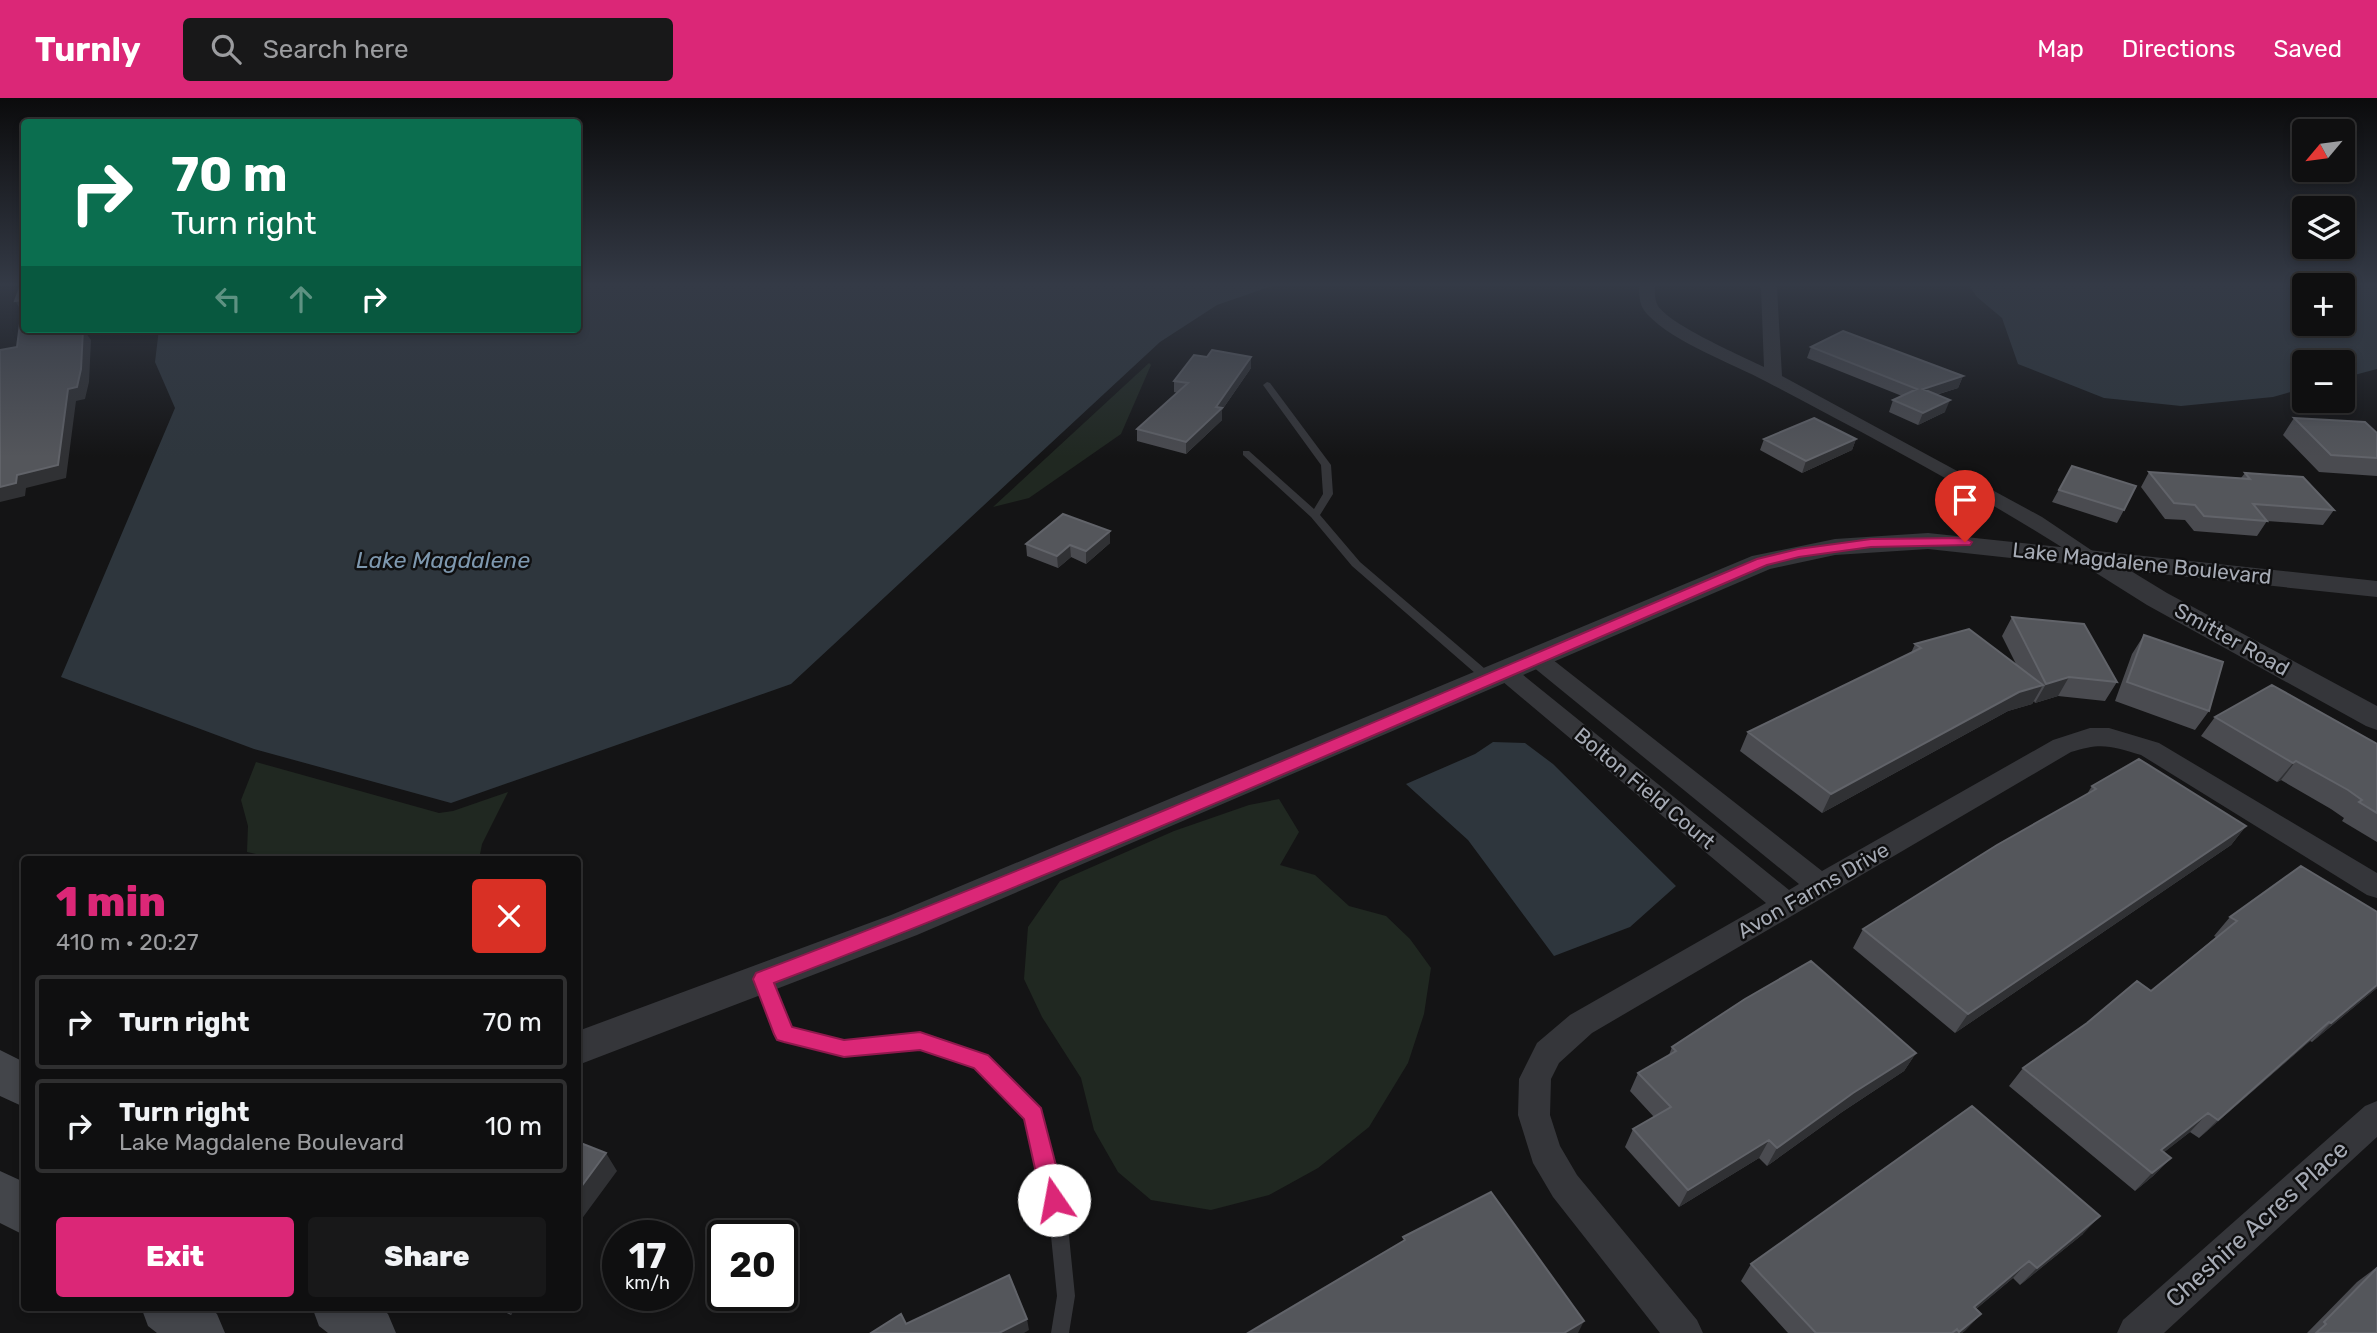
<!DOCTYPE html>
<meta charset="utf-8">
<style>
body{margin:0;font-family:Rubik,sans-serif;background:#181819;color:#f1f3f6;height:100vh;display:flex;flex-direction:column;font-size:26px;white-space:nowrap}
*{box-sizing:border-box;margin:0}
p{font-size:23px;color:#9b9c9f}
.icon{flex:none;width:38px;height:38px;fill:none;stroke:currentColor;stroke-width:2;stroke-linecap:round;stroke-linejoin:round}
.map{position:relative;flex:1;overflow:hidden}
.panel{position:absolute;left:21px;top:758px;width:560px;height:455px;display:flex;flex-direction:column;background:#0f0f10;border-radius:7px;box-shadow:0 4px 10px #0003,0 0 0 2px #2f2f30}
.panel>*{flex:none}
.hud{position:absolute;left:21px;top:21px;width:560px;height:214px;border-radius:7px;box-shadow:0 4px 10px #0003,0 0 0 2px #2f2f30;background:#0b6e4f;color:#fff;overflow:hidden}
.needle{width:46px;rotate:241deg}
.controls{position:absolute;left:2292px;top:21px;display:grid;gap:14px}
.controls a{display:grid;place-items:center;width:63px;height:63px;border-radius:7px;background:#0f0f10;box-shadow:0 4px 10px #0003,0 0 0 2px #2f2f30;font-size:35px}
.speed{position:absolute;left:602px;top:1122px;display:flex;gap:14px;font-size:35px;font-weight:700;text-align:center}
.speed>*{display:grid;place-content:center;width:91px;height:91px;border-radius:50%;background:#0f0f10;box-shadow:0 4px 10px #0003,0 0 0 2px #2f2f30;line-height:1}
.speed small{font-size:18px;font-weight:400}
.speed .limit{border:4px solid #111;border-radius:10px;background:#fff;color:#111}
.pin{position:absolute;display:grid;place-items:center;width:60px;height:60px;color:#fff;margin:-72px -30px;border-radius:50% 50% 50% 0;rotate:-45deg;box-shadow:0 0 7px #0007}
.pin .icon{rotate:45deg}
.me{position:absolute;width:77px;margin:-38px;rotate:348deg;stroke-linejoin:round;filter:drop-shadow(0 0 5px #0008)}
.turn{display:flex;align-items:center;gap:24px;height:147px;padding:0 35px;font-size:32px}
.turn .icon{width:91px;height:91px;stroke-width:2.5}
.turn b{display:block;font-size:49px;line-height:60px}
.lanes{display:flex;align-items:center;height:66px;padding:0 35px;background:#0003;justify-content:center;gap:35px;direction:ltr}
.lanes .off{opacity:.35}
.round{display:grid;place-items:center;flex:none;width:74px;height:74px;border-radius:7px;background:#181819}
.summary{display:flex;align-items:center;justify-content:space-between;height:119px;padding:0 35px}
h1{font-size:42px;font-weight:800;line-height:52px;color:#db2777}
.action{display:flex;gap:14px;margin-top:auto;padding:14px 35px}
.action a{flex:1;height:80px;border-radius:7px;background:#db2777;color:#fff;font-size:28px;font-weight:800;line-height:80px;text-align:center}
.action a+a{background:#181819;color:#f1f3f6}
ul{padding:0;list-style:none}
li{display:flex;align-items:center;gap:21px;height:94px;margin:0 14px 10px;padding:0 21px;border:4px solid #2f2f30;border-radius:7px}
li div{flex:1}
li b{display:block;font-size:26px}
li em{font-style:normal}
header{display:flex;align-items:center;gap:42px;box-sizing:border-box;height:98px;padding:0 35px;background:#db2777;color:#fff}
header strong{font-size:33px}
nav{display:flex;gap:38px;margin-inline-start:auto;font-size:24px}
.search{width:490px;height:63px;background:#181819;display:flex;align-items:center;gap:18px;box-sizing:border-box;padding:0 24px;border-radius:7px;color:#9b9c9f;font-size:26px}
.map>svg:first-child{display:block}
.green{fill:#202821}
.water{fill:#2e363d;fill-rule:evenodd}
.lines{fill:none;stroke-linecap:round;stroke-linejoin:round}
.service{fill:#35363a;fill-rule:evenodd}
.minor{fill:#35363a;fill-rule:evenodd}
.tertiary{fill:#35363a;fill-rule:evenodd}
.secondary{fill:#43454a;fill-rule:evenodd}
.wall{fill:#4a4b50}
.shaded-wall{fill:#303134}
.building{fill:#54565b;stroke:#616369;stroke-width:2}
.route{fill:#db2777;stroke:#8e194d;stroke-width:2}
.labels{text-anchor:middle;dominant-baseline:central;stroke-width:5;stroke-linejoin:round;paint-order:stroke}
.street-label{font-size:21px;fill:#a6abb5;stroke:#0f0f10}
.water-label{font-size:23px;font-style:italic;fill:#7e98af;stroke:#0f0f10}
.near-street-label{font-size:24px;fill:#a6abb5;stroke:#0f0f10}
</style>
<header>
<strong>Turnly</strong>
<div class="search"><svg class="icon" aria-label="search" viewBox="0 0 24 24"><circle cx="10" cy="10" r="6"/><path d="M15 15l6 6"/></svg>Search here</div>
<nav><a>Map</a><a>Directions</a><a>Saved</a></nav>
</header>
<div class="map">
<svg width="2377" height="1235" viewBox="0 0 2377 1235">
<rect width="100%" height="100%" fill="#141415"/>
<path class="green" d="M1149,265L1151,267L1121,336L1029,400L993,409Z
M256,664L439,715L453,713L508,694L482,746L479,761H278L247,754L248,728L241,702Z
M1279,701L1299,734L1280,767L1315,777L1349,808L1386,818L1410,841L1431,870L1424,916L1408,965L1369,1029L1318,1070L1269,1097L1211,1112L1151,1102L1118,1074L1094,1032L1081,980L1042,919L1024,881L1028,829L1060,783L1174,733L1249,707Z"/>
<path class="water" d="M578,186H1278L1217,207L1160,244L791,586L451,705L254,651L61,579L175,310L155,264L159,231H578Z
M1968,186H2377V271L2343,280V264H2305V290L2273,299L2181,308L2104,300L2018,266L2002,220L1977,199ZM2305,187H2343V226H2305Z
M1493,644L1525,645L1553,666L1676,788L1630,829L1554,858L1468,742L1406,686L1475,656Z"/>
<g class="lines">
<path class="service" d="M1267,284L1270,285L1331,367L1333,396L1320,417L1360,464L1491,576L1493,579L1491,582H1483L1352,468L1311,419L1243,357V353H1249L1314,411L1323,396L1321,367L1263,287Z
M763,875L768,877L771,881L790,931L844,943L920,936L987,959L1039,1012L1068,1128L1075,1198L1069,1235H1051L1057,1198L1050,1128L1026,1021L975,969L920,950L844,957L778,941L755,881L758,877Z"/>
<path class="minor" d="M1639,186H1655C1655,194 1654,201 1658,208C1672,228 1740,257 1764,269L1761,191L1758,186H1774L1777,190L1782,278L2042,419L2100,458L2096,462H2082C1981,397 1873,340 1767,284C1732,265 1674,245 1647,216C1639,208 1639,197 1639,186Z
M1535,552L1543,554L1822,773L2053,642L2090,630H2109L2159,645L2377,775V800L2367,797L2141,657C2112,648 2101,644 2071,654L1592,935L1559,965L1551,981L1550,1017L1560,1048L1577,1077L1697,1222L1703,1235H1660L1553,1099L1533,1065L1518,1017L1519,981L1537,945L1570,917L1766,805L1496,578L1492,573L1496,568L1504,565L1512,568L1789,792L1799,786L1527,564L1523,559L1527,554Z
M2377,1003V1039L2164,1235H2117L2123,1222L2365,1008Z"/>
<path class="tertiary" d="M1928,435L2377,483V499L2131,473L2167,495L2377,608V632L2366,628L2147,507L2085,468L1928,451L1835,457L1770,471L917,837L578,967V933L891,817L1752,458L1835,441Z"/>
<path class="secondary" d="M0,952L24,964V1009L0,998Z
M0,1073L24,1084V1137L0,1125Z
M141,1209H209L217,1216L225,1235H157L148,1228Z
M312,1209H380L388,1216L396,1235H328L319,1228Z"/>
</g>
<path class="wall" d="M1811,249L1963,278L1958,290L1936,297L1945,314L1918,327L1889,314L1893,302L1902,298L1807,260Z
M1207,259H1251V270L1222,312V322L1186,356L1137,343V331L1178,295L1174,294V283Z
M2294,320L2377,335V378L2319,374L2283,337Z
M1764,341H1856L1852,352L1802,375L1760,352Z
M2072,368L2124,412L2117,425L2052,404Z
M2149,374L2241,380L2245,375L2334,412L2323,427L2267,423L2257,438L2194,433L2185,422L2165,421L2141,389Z
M1110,433V445L1086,466L1071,459L1058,470L1027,458L1026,446Z
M2012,519L2117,584L2105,603L2058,598L2035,605L2034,603L2032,606L2008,613L1822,715L1740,653L1748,634L1911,555L1915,546L2016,566L2002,538Z
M2144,537L2209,613L2195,632L2115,603L2132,556Z
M2215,619L2377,646V744L2342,723L2344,720L2331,711L2281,682L2277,684L2201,638Z
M2092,688L2246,728L2231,747L1955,935L1853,850L1863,831L2087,696Z
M2377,814V890L2312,944L2310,943L2199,1040L2190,1034L2164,1054L2171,1060L2153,1078L2135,1093L2009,988L2023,970L2151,893L2216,839L2214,838L2230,819Z
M1672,949L1916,955L1904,973L1842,1014L1767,1068L1759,1060L1679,1109L1625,1049L1633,1031L1654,1019L1630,993L1638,975L1669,957Z
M2083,1136L2020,1187L2013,1180L1976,1211L1981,1216L1962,1235H1788L1741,1183L1751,1166Z
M2377,1169V1235H2307L2357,1184Z
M494,1209H516L511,1217Z"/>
<path class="shaded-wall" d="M23,202V215L15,203Z
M83,231L91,242L89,284L85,301L76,303L66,380L26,390L25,398L0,404V389L68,291Z
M1251,259V270L1222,312V322L1186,356V344L1216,309Z
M1963,278L1958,290L1918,302L1923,291Z
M1950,302L1945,314L1918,327L1923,315Z
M1856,341L1852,352L1802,375L1806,363Z
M1110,433V445L1086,466V453Z
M1070,447L1071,459L1058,470L1057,458Z
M2069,579L2058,598L2035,605L2046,586Z
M2043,587L2032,606L2008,613L1822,715L1831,696L2019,594Z
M2296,663L2281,682L2277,684L2293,665Z
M2246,728L2231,747L1955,935L1968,916Z
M2377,887V890L2312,944L2331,925Z
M2329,924L2310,943L2199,1040L2218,1022Z
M1916,955L1904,973L1842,1014L1767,1068L1777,1050L1853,995Z
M2208,1015L2190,1034L2144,1070L2161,1052Z
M1769,1042L1759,1060L1679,1109L1688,1092Z
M606,1055L617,1073L578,1126V1093Z
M2171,1060L2153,1078L2135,1093L2152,1075Z
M2100,1118L2083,1136L2020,1187L2037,1170Z
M2029,1163L2013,1180L1958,1226L1974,1209Z
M505,1209H516L511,1217Z
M1981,1216L1965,1233L1962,1235H1959Z
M1027,1221L1029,1232L1024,1235H999Z
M1584,1223L1578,1235H1564Z"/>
<path class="building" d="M21,186H24V231H68V233L83,231L81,271L77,289L68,291L58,367L17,377L16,385L0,389V252L17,249L23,202L15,203Z
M1843,233L1963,278L1923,291L1950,302L1923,315L1893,302L1917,291L1811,249Z
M1212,252L1251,259L1216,309L1222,310L1186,344L1137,331L1188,285L1174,283L1194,257L1207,259Z
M1814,320L1856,341L1806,363L1764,341Z
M2294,320L2365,324L2377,335V360L2331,357Z
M2072,368L2136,388L2124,412L2059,392Z
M2149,374L2250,381L2245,375L2303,379L2334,412L2253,406L2267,423L2204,418L2195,407L2174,405Z
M1063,416L1110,433L1086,453L1070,447L1057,458L1026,446Z
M2012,519L2084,526L2117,584L2069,579L2046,586Z
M1969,531L2043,587L2019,594L1831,696L1748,634L1921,550L1915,546Z
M2144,537L2223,564L2209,613L2127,584Z
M2272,587L2377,646V715L2359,704L2362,702L2348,692L2296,663L2293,665L2215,619Z
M2139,661L2246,728L1968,916L1863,831L1997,747L2096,691L2092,688Z
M2301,768L2377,814V887L2331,925L2329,924L2218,1022L2208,1015L2161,1052L2171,1060L2152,1075L2023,970L2087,925L2137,883L2151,893L2237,823L2230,819Z
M1811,863L1916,955L1853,995L1777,1050L1769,1042L1688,1092L1633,1031L1671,1009L1638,975L1676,953L1672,949L1745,901Z
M1972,1008L2100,1118L2037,1170L2029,1163L1974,1209L1981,1216L1959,1234L1957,1231L1952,1235H1816L1751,1166Z
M578,1044L606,1055L578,1093Z
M1491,1094L1584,1223L1564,1235H1248L1405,1142L1403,1139Z
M2377,1170V1235H2316L2326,1226L2324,1224Z
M1009,1177L1027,1221L999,1235H871L901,1216L906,1226Z"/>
<linearGradient id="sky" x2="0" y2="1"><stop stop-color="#0b0b0c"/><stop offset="0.52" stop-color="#343a46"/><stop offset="1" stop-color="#343a46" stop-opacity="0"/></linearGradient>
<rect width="2377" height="359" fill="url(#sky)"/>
<path class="route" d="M1965,440L1972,444L1970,447L1871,449L1799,459L1767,467C1437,609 1109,756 774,885L792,929L844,942L920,934L988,957L1041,1010L1065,1102L1062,1110L1054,1113L1046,1110L1042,1102L1024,1021L974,970L920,952L844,959L784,944L777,942L774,936L753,881L756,875C1094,747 1425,602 1757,461L1798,451L1871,441Z"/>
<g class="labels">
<g class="street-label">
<text transform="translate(2142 465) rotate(6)">Lake Magdalene Boulevard</text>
<text transform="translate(2232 541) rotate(29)">Smitter Road</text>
<text transform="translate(1645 690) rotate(40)">Bolton Field Court</text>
<text transform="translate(1813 792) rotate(-30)">Avon Farms Drive</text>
</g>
<g class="water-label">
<text x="443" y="462">Lake Magdalene</text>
</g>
<g class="near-street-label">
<text transform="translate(2257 1126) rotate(-42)">Cheshire Acres Place</text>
</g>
</g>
</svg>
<div class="controls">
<a><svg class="needle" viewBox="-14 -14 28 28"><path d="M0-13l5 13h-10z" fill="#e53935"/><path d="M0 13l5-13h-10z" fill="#9b9c9f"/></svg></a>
<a><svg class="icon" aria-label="layers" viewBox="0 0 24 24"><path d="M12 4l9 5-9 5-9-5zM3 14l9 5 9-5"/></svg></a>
<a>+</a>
<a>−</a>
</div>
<div class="speed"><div>17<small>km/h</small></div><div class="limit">20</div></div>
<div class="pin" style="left:1965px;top:444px;background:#d93025"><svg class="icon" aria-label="arrive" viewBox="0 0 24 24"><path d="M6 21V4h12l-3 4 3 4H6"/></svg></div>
<svg class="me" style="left:1054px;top:1102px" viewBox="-20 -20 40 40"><circle r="19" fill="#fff"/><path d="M0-13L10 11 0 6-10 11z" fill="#db2777"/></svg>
<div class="hud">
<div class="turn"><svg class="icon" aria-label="right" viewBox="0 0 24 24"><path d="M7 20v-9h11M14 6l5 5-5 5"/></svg><div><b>70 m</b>Turn right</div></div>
<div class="lanes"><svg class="icon off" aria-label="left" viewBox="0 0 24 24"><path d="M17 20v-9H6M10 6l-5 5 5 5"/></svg><svg class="icon off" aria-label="ahead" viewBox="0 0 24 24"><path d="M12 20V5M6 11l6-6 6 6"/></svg><svg class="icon" aria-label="right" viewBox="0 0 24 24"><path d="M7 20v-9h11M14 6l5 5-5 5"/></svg></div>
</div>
<section class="panel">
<div class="summary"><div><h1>1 min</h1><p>410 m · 20:27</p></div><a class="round" style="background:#d93025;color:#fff"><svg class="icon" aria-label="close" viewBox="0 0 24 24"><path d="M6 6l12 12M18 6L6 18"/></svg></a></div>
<ul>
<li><svg class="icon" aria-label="right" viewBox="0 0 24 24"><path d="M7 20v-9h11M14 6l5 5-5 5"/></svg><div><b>Turn right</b></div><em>70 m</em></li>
<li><svg class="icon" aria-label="right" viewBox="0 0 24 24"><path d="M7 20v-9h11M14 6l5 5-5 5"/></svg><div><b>Turn right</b><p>Lake Magdalene Boulevard</p></div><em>10 m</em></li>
</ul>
<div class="action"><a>Exit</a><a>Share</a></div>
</section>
</div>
